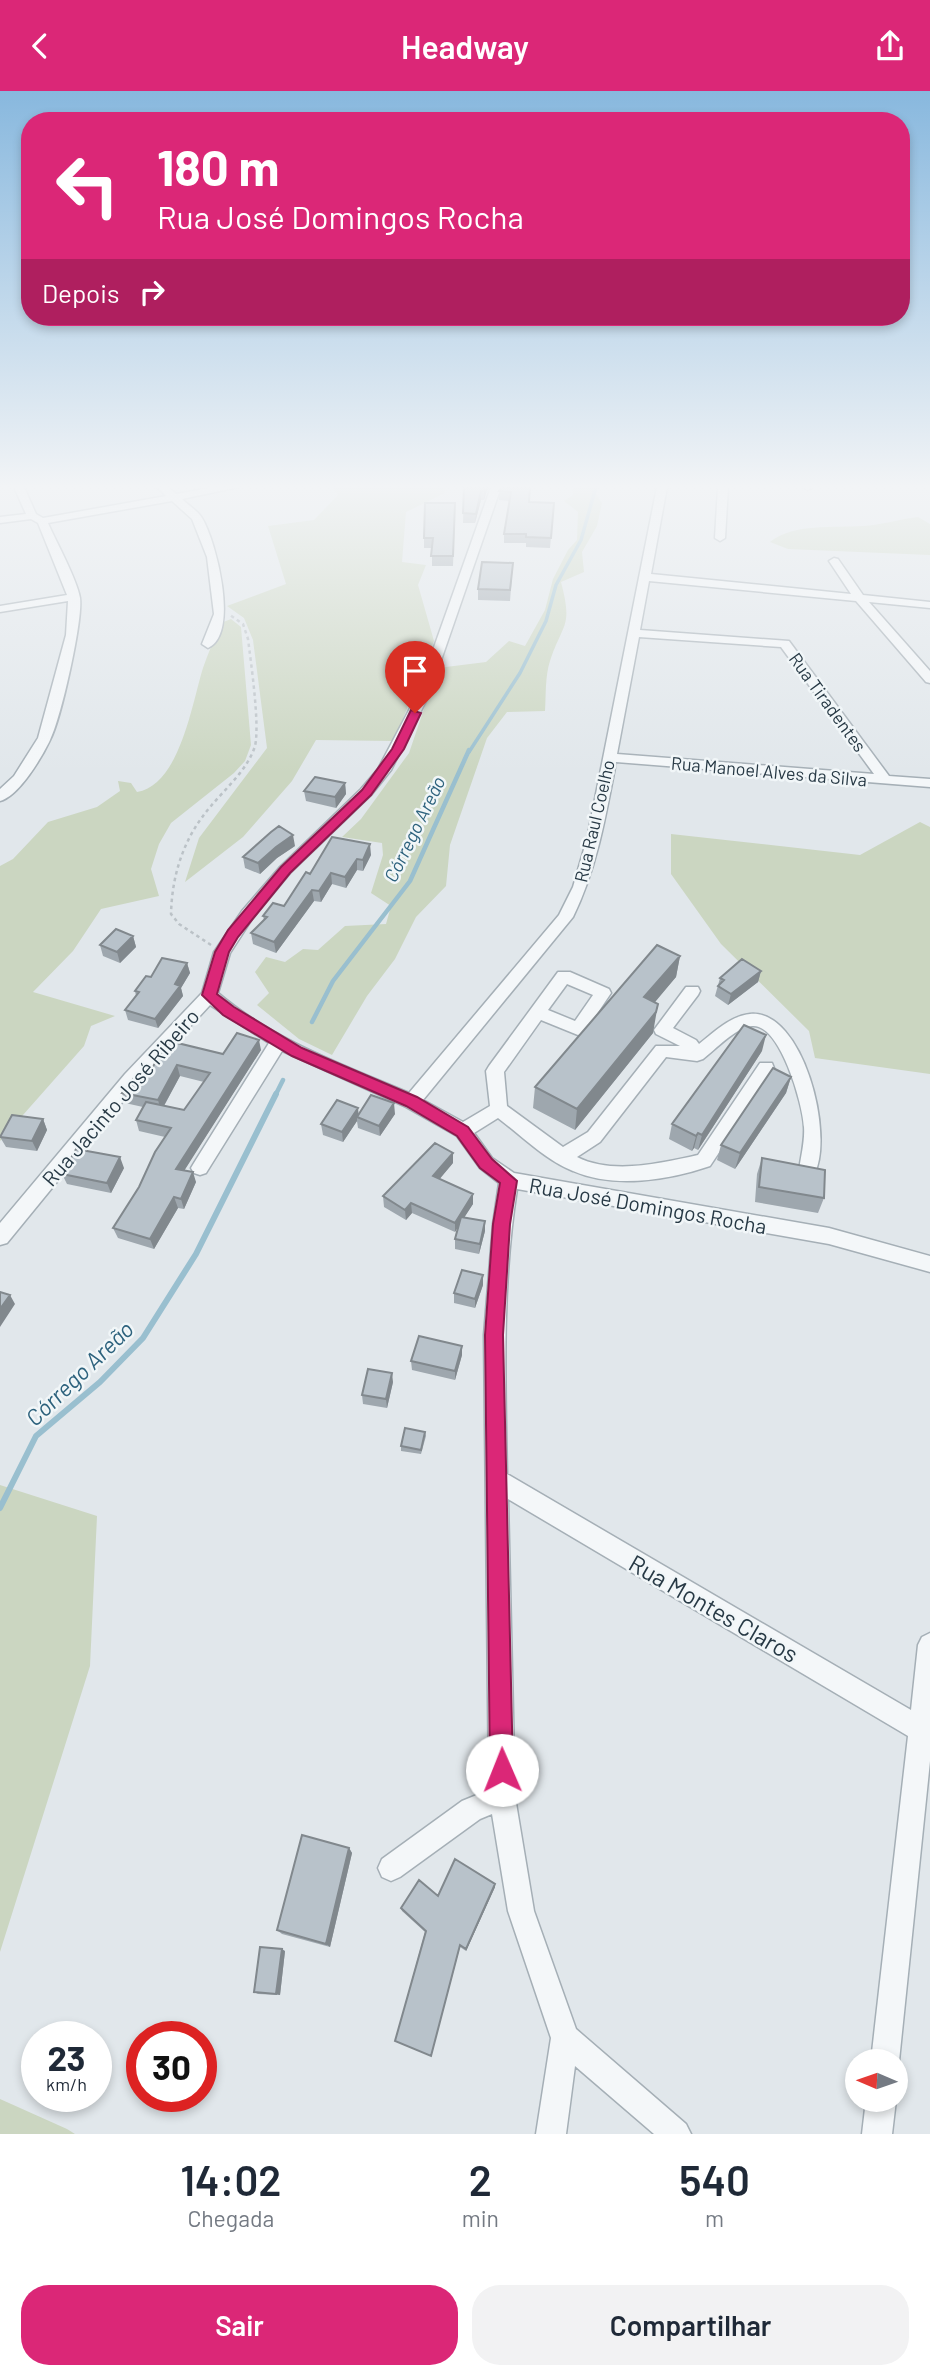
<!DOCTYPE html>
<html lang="pt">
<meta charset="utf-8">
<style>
body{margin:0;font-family:Barlow,sans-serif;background:#f2f2f3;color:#1f2937;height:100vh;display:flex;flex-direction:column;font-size:26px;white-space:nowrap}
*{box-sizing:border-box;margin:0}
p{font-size:23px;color:#747a83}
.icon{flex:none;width:38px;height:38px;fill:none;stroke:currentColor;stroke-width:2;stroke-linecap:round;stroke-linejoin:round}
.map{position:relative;height:2043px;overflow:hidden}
.drawer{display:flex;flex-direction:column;background:#fff;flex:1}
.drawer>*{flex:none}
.guide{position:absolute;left:21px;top:21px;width:889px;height:214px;border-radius:28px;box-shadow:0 4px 10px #0003;background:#db2777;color:#fff;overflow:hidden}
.needle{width:46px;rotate:272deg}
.controls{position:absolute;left:845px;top:1958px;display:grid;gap:14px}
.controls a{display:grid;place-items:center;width:63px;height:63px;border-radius:50%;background:#fff;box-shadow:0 4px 10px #0003;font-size:35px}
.speed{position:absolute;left:21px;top:1930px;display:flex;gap:14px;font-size:35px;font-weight:700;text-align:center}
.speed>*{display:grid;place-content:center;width:91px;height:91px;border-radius:50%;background:#fff;box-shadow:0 4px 10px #0003;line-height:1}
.speed small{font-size:18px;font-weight:400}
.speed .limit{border:10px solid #d22;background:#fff;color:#111}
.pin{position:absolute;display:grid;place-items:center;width:60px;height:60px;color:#fff;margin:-72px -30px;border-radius:50% 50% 50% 0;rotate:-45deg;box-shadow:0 0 7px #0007}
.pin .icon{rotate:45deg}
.me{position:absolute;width:77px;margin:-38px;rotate:359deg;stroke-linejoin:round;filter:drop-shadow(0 0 5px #0008)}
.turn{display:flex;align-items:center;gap:24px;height:147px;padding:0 21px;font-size:32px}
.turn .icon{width:91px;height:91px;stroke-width:2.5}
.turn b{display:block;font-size:49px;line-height:60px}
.then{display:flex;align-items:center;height:66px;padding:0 21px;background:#0003;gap:14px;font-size:26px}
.eta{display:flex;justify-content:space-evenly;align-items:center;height:119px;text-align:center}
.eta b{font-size:42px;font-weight:600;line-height:49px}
.action{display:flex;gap:14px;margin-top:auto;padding:14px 21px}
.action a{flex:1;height:80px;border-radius:28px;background:#db2777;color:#fff;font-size:28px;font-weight:600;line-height:80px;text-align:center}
.action a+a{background:#f2f2f3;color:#1f2937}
header{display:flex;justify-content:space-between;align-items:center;height:91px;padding:0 21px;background:#db2777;color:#fff;font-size:32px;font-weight:600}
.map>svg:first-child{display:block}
.green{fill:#cbd6c1}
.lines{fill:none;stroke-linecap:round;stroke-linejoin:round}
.stream-far2{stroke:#99bfcf;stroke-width:3.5}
.stream-far1{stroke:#99bfcf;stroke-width:4.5}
.stream{stroke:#99bfcf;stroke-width:6}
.minor-casing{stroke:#a5afb6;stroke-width:3}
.path{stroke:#bbc2c7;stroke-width:2.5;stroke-dasharray:3.5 3.5;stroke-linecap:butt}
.minor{fill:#f4f7f9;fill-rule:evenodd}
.wall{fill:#9ea7ae;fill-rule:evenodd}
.shaded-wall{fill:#81888d}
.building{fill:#b8c2ca;stroke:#81888d;stroke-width:2}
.route{fill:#db2777;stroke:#8e194d;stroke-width:2}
.labels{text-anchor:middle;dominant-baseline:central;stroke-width:5;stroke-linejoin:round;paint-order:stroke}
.far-street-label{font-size:18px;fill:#273945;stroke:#f1f6f8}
.far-water-label{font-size:19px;font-style:italic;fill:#2d627d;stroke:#f1f6f8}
.street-label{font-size:21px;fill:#273945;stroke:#f1f6f8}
.water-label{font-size:23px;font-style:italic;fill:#2d627d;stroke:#f1f6f8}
.near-street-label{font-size:24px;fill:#273945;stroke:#f1f6f8}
</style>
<header><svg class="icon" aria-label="back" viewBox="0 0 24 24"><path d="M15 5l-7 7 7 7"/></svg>Headway<svg class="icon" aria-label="share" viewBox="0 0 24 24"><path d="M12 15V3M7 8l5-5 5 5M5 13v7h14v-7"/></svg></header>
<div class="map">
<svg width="930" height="2043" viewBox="0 0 930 2043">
<rect width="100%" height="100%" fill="#e1e7eb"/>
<path class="green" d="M333,396H444L445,402L406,421L402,471L426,474L418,494L434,550L394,650L316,649L292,690L243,746L185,791L199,747L267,657L253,549L244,527L227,515L286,493L268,435L314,429L338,404Z
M573,396H596L593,399L602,412L597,435L582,461L584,481L561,491C573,537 563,531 550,570C545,585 546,604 545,620L507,621L487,647L450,754L446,795L416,826L395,868L367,905L332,964L299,948L257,914L269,902L255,881L266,866L285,871L303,858L318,859L345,835L386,833L391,815L371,802L383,764L382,752L342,746L361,728L409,662L438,577L486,571L509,550L525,555L545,519L553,488L568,459L577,449L578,421L564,410L573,404Z
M918,426L930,433V464L788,458L770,451C793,432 835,437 863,435C881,434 900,428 918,426Z
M231,528L241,536L251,654L245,670L234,682L171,732L159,753L151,778L159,805L101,818L73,860L33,901L115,925L91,935L84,955L0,1050V775L13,768L48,731L97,716L120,700L118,690L131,692L137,701C180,694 192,612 203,577C208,562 215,547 221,532Z
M920,731L930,736V983L815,967L809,940L721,853L671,783V743L860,764Z
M0,1394L97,1425L90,1575L0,1861Z
M0,2008L67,2038L75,2043H0Z"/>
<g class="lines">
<path class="stream-far2" d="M469,661L520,582L546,530L556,494L581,449L596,396"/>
<path class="stream-far1" d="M312,931L333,890L410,790L469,659
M275,1005L283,989"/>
<path class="stream" d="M0,1417L36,1345L100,1291L143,1247L196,1163L276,1003"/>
<defs>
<path id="minor" d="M14,396H24L36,423L43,427L166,405L157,396H168L176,403L215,396H239L182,408C188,414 198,420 202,427C216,450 240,543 208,557L202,553L214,523L207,466L192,428L172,410L48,432C56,451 77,488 80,507C83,529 61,628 50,649C42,666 19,705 0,710V698L14,685L38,647L66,544L68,510L0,521V515L67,504L38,432L31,428L0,432V426L26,423Z
M491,396H501L429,604L391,679L371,704L290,782L252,828L230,862L218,902C273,949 343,974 409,1002L559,824L573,796L587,748L657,396H667L651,483L851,503L829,470L834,467L838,468L863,504L930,511V517L869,511L930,580V592L926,591L856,510L649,490L640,539L789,550L889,685L930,688V696L616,671C606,724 597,777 573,826L423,1009L463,1031L490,1015L486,980L489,975L558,881H570L609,898L611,902L584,942L578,944L541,929L504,981L507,1015L563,1056L588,1041L656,955H680L656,943L654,939L686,896H698L700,900L698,904L673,937L696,949L699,953C713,942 730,925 750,923C803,918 835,1044 814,1084L808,1086L802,1084L799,1079C801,1065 805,1050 804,1036C803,1013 780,932 752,935C735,937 716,958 703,968L697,970L666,966L600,1051L577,1066C613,1084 661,1072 698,1064L760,972H772L774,977L772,982L710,1075C669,1089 614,1098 573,1080C545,1069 522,1045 498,1027L474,1042L492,1067L514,1082L829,1137L930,1165V1181L829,1153L517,1098C502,1193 505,1288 507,1383L911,1619L918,1554L922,1546L930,1542V1670L899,1970L896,1978V1970H871L908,1645L508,1408L515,1706L534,1820L576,1938L686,2033L691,2043H654L575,1975L566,2043H536L551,1947L508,1820L492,1723L480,1728L400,1786L391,1790L382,1786L378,1777L382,1768L462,1710L489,1699L484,1244L493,1133L499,1092L480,1077L457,1045L406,1016L282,960L206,1082L200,1084L194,1082L191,1077L194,1072L269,952L210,914L137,993L7,1152L0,1154V1132L125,983L202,902L214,861L242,820L280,776L361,698L378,678L417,604ZM639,546L781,556L874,683L617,663ZM567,893L593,904L575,930L548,919Z
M718,396H728L725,447L720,450L715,447Z
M802,396H813L808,399Z
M866,2009H896L892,2043H862Z"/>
</defs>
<use href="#minor" class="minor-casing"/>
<path class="path" d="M211,854L179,833L171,823C172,783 184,746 211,715C226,697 248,678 255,655C260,634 251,572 248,548L243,533L230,524"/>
<use href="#minor" class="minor"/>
</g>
<path class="wall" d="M464,396H488L484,409H481L475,432H463Z
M501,396H531L529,411L554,412L550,457L526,456V452H504V443L509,410L499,409V400Z
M455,422L453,475H432V457H424V447Z
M513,472L510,510L478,509V498Z
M345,692L346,703L336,717L306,710L304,700Z
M295,755L277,767L260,783L245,777L243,766Z
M371,764L363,780L357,779L346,797L332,793L321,811L314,810L276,862L253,853L251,842L264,829L263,825L284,815L310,783Z
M133,845L136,856L120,872L103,865L100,854Z
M680,865L676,886L654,911L653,942L575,1039L533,1017L535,996Z
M187,872L190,882L181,897L183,905L158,937L128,929L125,919L136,905L135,900L151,886Z
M761,880L758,891L728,914L715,905L720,887Z
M169,950L223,963L261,959L184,1079L196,1091L184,1118L178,1117L154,1158L118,1147L113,1137L139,1096L165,1046L139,1040L136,1029L143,1016L125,1012L122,1002L147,985ZM180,985L204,991L184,1019L164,1015Z
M762,960L698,1059L694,1057L692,1060L669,1048L672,1033Z
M791,986L786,1002L735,1078L717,1069L721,1054Z
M359,1023H395L380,1045L358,1037L357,1030L343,1051L323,1044L321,1033Z
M43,1028L47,1039L37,1060L6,1056L0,1046Z
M762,1067L824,1107L818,1122L755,1111L757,1083Z
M453,1072L439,1088L473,1113L464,1126L485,1140L479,1163L455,1158V1148L458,1135L455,1141L412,1122L406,1129L384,1116L383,1105Z
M124,1077L111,1102L67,1093L62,1083Z
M483,1194L475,1217L454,1212V1202Z
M462,1255V1264L455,1289L412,1279L411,1270Z
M393,1291L387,1317L363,1313L362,1304Z
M425,1341L426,1345L421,1363L401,1360V1355Z
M349,1757L352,1762L330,1856L282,1843L277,1839Z
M495,1796L466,1860L460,1856L431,1965L395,1950L425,1841L402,1820L401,1817L438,1805Z
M285,1860L280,1904L258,1903L254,1901Z"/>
<path class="shaded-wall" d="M485,396H488L484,409V400Z
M481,400V409L475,432L476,423Z
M345,692L346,703L336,717L335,706Z
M293,744L295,755L277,767L260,783L258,772L276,756Z
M370,753L371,764L363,780V769Z
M357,768V779L346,797L345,786Z
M331,782L332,793L321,811L319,800Z
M312,799L314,810L276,862L274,851Z
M133,845L136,856L120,872L117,861Z
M680,865L676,886L641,928L644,906Z
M187,872L190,882L181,897L183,905L158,937L155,928Z
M761,880L758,891L728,914L731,903Z
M658,913L653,942L575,1039L577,1018Z
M766,944L762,960L698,1059L702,1044Z
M259,949L261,959L179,1088L176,1078Z
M177,974L180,985L161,1020L158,1009Z
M791,986L786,1002L735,1078L740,1062Z
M394,1012L395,1023L380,1045L379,1035Z
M358,1017L359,1027L357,1026V1030L343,1051L342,1041Z
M43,1028L47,1039L37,1060L32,1050Z
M698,1042L694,1057L692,1060L696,1045Z
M453,1062V1072L433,1096V1085Z
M120,1066L124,1077L111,1102L107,1092Z
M193,1081L196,1091L184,1118L181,1108Z
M473,1103V1113L455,1141V1132Z
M174,1106L178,1117L154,1158L150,1148Z
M411,1112L412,1122L406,1129L405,1119Z
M485,1130V1140L479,1163L480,1153Z
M483,1184V1194L475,1217V1208Z
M10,1204L15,1213L0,1236V1218Z
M462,1255V1264L455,1289V1280Z
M392,1282L393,1291L387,1317L386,1308Z
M349,1757L352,1762L330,1856L326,1853Z
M495,1793V1796L466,1860V1858Z
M282,1858L285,1860L280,1904L276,1903Z"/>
<path class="building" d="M464,396H485L484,400H481L476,423L463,422Z
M501,396H530L529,411L554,412L551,447L526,446V443H504L511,401L499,400Z
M425,412H455L453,465H431L433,447H424Z
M482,471L513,472L510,499L478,498Z
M315,686L345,692L335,706L304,700Z
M279,735L293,744L276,756L258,772L243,766L271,741Z
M332,746L370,753L363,769L357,768L345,786L331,782L319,800L312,799L274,851L251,842L267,826L263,825L273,812L284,815L306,781L310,783Z
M116,838L133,845L117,861L100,854Z
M657,854L680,865L644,906L658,913L656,921L577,1018L535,996Z
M162,867L187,872L175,893L180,895L155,928L125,919L139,901L135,900L146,885L151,886Z
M742,868L761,880L731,903L718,895L724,889L720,887Z
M744,934L766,944L702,1044L698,1042L696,1045L672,1033Z
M237,942L259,949L176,1078L193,1081L181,1108L174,1106L150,1148L113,1137L139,1096L155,1061L171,1037L136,1029L146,1011L184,1019L210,982L177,974L158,1009L122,1002L137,983L147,985L169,950L223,963Z
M773,977L791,986L740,1062L721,1054Z
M371,1004L394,1012L379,1035L357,1026Z
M337,1009L358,1017L342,1041L321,1033Z
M12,1024L43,1028L32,1050L0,1046Z
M435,1052L453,1062L433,1085L473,1103L455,1132L411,1112L405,1119L383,1105Z
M76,1058L120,1066L107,1092L62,1083Z
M762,1067L825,1079L824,1107L759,1096Z
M461,1126L485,1130L480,1153L455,1148Z
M462,1179L483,1184L475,1208L454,1202Z
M0,1201L10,1204L0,1218Z
M419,1245L462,1255L455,1280L411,1270Z
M368,1278L392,1282L386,1308L362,1304Z
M405,1337L425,1341L421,1359L401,1355Z
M302,1744L349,1757L326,1853L277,1839Z
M455,1768L495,1793L466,1858L460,1854L431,1965L395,1950L426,1840L401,1817L419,1789L438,1805Z
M260,1856L282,1858L276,1903L254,1901Z"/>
<linearGradient id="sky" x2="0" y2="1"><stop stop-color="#88b8de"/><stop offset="0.58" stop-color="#f2f4f6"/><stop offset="1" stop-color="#f2f4f6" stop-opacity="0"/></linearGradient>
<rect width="930" height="682" fill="url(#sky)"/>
<path class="route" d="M411,619L421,622L404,658L371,704L290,782L238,846L229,861L217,903L234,916L302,957L417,1006L468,1036L492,1068L517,1090L510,1133L503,1244L513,1679L510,1688L502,1691L494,1688L490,1679L485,1244L493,1133L500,1092L480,1077L457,1045L406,1015L292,965L223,924L202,904L215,861L228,839L281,776L362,699L392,658Z"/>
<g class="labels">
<g class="far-street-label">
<text transform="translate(828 611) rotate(54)">Rua Tiradentes</text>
<text transform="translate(769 680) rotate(5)">Rua Manoel Alves da Silva</text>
<text transform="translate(594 730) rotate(-77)">Rua Raul Coelho</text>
</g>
<g class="far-water-label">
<text transform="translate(414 738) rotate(-64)">Córrego Areão</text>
</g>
<g class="street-label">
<text transform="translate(120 1006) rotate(-49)">Rua Jacinto José Ribeiro</text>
<text transform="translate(648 1114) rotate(10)">Rua José Domingos Rocha</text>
</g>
<g class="water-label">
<text transform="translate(79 1282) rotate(-44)">Córrego Areão</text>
</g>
<g class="near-street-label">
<text transform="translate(714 1517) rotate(30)">Rua Montes Claros</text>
</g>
</g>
</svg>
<div class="controls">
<a><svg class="needle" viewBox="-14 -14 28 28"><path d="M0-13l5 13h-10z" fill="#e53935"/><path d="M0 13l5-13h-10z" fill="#747a83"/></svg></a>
</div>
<div class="speed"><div>23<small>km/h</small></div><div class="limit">30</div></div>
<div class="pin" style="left:415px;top:622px;background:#d93025"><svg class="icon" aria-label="arrive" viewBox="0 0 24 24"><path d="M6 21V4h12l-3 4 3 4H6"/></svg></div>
<svg class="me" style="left:502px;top:1679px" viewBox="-20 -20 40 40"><circle r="19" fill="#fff"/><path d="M0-13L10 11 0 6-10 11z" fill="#db2777"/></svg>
<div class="guide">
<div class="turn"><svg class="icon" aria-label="left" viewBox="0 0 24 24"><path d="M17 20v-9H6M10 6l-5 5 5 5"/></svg><div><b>180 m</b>Rua José Domingos Rocha</div></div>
<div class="then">Depois<svg class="icon" aria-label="right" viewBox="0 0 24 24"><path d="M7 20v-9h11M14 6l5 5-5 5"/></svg></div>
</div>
</div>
<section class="drawer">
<div class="eta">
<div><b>14:02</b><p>Chegada</p></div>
<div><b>2</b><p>min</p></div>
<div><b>540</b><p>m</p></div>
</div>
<div class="action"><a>Sair</a><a>Compartilhar</a></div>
</section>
